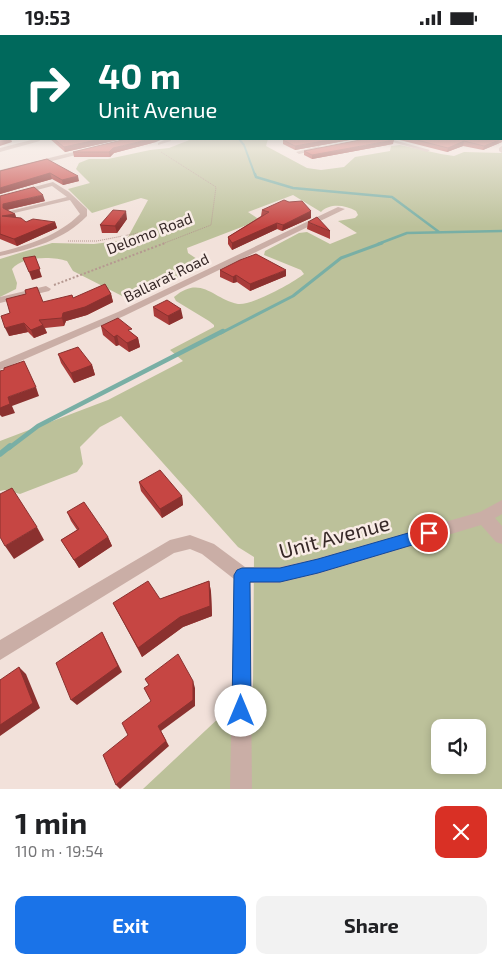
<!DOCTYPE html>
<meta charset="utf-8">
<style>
body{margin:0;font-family:"Exo 2",sans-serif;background:#f2f2f2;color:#202124;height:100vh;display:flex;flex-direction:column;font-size:19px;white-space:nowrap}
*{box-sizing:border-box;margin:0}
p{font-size:16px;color:#757577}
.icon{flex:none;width:28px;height:28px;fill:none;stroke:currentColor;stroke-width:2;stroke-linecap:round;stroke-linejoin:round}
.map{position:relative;height:754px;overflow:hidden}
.sheet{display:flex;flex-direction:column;background:#fff;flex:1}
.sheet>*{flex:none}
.guide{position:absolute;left:0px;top:0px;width:502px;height:105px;box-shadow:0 2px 8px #0003;background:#00695c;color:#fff;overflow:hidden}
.tools{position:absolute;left:431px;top:684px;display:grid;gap:10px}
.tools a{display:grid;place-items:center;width:55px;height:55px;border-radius:10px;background:#fff;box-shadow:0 2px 8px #0003;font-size:25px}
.pin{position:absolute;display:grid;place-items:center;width:42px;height:42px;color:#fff;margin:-21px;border:2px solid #fff;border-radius:50%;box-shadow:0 1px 5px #0007}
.me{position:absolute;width:55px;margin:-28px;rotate:0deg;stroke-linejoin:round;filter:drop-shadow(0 0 4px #0008)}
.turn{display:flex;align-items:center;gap:18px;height:105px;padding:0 15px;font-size:22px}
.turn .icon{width:65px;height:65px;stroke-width:2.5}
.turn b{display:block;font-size:35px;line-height:42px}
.round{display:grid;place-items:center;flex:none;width:52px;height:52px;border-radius:10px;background:#f2f2f2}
.overview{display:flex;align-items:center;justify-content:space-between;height:85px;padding:0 15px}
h1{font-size:30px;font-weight:700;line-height:38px}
.primary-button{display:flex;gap:10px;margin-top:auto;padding:10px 15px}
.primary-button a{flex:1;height:58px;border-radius:10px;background:#1a73e8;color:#fff;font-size:20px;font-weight:700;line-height:58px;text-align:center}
.primary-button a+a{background:#f2f2f2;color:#202124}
.status{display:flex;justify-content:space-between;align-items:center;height:35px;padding:0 25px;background:#fff;direction:ltr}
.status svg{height:14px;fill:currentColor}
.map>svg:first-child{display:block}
.green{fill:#bcc19a;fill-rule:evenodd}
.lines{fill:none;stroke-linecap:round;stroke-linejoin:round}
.stream-far4{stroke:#79afa5;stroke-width:2}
.stream-far3{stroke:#79afa5;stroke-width:2.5}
.stream-far2{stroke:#79afa5;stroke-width:3}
.stream-far1{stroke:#79afa5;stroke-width:4.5}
.stream{stroke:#79afa5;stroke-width:5.5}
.path-far1{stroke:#b59890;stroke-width:1;stroke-dasharray:1 1;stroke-linecap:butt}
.path{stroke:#b59890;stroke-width:2;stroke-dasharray:2 2;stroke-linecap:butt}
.minor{fill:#caaea6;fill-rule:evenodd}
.wall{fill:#aa3c3a}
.shaded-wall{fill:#8b312f}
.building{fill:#c64643;stroke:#8b312f}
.route{fill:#1a73e8;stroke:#114b97}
.labels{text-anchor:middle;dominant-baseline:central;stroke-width:5;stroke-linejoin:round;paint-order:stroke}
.far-street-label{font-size:15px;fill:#362827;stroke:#f9ece6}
.near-street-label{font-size:21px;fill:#362827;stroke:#f9ece6}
</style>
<div class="status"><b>19:53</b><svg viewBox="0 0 49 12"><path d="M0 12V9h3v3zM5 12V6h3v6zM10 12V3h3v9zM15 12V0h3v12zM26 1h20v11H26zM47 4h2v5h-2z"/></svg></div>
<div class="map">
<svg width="502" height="754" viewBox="0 0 502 754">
<rect width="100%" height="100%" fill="#f2e1da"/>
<path class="green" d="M192,104H268L266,111L307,133L321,135L344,132L355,122L390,116L391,111L400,110L441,119L454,121L464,117L502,118V754H143L253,651L254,522L238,512L121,381L100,392L80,412L83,429L77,437L20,459L5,455L0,456V406L108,365L183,326L170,315L214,292V290L209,286L176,266L174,262C201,239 213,264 238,269C251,271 293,248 304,239L301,235L264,220L265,216L299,198L307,197L330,209L357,198L338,186L355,183L358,180L356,176C345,170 330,168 321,177L293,160L248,177L260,185L187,213L188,218L203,228L200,233L130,265L73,236L67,226C53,221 22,221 12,234L17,248L16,254L0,262V224L52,208L94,209L118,206L128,202L148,165L141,163L92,178L68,154L90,148L76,134L79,128L89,124H108L150,115L169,113ZM440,692H478V730H440Z"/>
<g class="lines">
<path class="stream-far4" d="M239,104L244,110L255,140"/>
<path class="stream-far3" d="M255,139L256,142L293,153L392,162L439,197
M378,209L407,198L502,196"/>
<path class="stream-far2" d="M221,298L293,261L341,223L382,208"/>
<path class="stream-far1" d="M9,413L38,391L223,296"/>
<path class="stream" d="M0,419L10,411"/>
<path class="path-far1" d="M161,117L216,152L211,190L162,209
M68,206H97L138,198"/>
<path class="path" d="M54,250L165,208"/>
<path class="minor" d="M35,104H39L40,106L0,117V113Z
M166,104H170L171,106L158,110V108Z
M382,104H390L430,115L427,117Z
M319,111L321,114L299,119L296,117Z
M502,111V118L499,116V113Z
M90,113L92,116L0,139V135Z
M53,147L69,157L87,174V181C64,205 31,214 0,221V217C29,210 59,200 80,179L70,165L10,179L6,177L67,162L52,151L0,165V161Z
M338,172L345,174L124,281L0,335V327L118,277Z
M46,251L51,254L49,256L0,268V262Z
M502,465V479L495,483L502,491V509L496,507L481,490L318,539L279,548H250L252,754H230L234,544L202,519L190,514L174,518L0,625V605L170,505L190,500L214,509L245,532H279L318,523L480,477Z"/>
</g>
<path class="wall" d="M502,87V107L483,115L463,111L447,117L396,104H501Z
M50,104H122L65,117Z
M355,104L295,115L283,109V105Z
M156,107L114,118L110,122H74L73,117Z
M393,109L312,124L304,120V116Z
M47,124L79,146L63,150L52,144L0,159V136Z
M0,161L45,166L7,175L15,179L16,183L26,187H55L57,193L17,211L0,204Z
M289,167L311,176V183L282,196L277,194L232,215L228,209V202L261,181L262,175Z
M127,184L117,198H102L100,190Z
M308,187L330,196V204L307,194Z
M220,235L286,241L250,256L237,247L233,248L220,242Z
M111,259L113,267L87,280L66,286L64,291L45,293L47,298L34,303L28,297L9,301L10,278L43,267L73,263Z
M153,272L183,283L169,290L154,281Z
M101,291L133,299L138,303L140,312L129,317L119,310L116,311L103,300Z
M58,319L92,330L95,340L74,348L61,328Z
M139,447L182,461L183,470L162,483L141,456Z
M67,477L108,502L112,511L79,533L61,505L77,495L71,486Z
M209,546L211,557L212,581L183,592L142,622L113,568L160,564Z"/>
<path class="shaded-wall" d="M5,104H11L12,107L0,111V106Z
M101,104H122L65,117L64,112Z
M151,104H163L156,107L114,118L110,122L109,117L113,113Z
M335,104H355L295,115V111Z
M502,104V107L483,115L484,111Z
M394,105L393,109L312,124V120Z
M464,106L463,111L447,117L448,113Z
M50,138L52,144L0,159V153Z
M78,141L79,146L63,150L62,145Z
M43,160L45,166L6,175L3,173V169Z
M126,176L127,184L117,198L115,191Z
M311,176V183L282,196L283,190Z
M15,179L17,185L2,181Z
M55,187L57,193L17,211L14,204Z
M277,188V194L232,215V208Z
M35,221L42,242L32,245L29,237Z
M286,235V241L250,256V249Z
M236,240L237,247L233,248V242Z
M111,259L113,267L87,280L66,286L64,291L62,283L63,278Z
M181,274L183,283L169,290L168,281Z
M24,288L28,297L9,301L5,293Z
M43,290L47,298L34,303L31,295Z
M117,300L119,310L116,311L114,302Z
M138,303L140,312L129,317L127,308Z
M92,330L95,340L74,348L71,338Z
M36,352L39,361L12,371L15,378L2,382L0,380V373L8,362Z
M182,461L183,470L162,483L160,474Z
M37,492L44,505L14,524L5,511Z
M108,502L112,511L79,533L74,525Z
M209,546L211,557L212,581L183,592L142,622L138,613Z
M102,597L122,637L77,670L71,665Z
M19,632L26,639L40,673L0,701V690Z
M193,646L195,653V671L161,696L169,711L120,754L116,750L158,691Z"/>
<path class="building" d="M0,87H1V94H0Z
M501,87H502V104L484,111L464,106L448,113L413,104H501Z
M0,97H1V104H5L0,106Z
M54,104H101L64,112Z
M126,104H151L113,113L109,117H73Z
M285,104H335L295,111L283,105Z
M365,104H389L394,105L312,120L304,116Z
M47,124L78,141L62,145L50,138L0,153V136Z
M34,152L43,160L3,169V173L15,179L2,181L21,183L26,187L33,184L55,187L14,204L0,199V161Z
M284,165L289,167L302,166L311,176L283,190L277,188L232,208L228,202L269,177L262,175Z
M113,175L126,176L115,191L100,190Z
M317,182L330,196L308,187Z
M256,219L286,235L250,249L236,240L233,242L220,235L240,225Z
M35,221L40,234L29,237L23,223Z
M105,249L111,259L85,272L63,278L62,283L39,285L43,290L31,295L24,288L5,293L1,281L10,278L6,264L26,259L25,255L37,252L43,267L72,260L73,263Z
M167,265L181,274L168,281L153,272Z
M118,283L132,294L128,295L138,303L127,308L117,300L114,302L101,291Z
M78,312L92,330L71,338L58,319Z
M24,326L36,352L8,362L10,369L0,373V336L4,335V333Z
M160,435L182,461L160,474L139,447Z
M12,453L37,492L5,511L0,502V459Z
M84,467L108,502L74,525L61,505L79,494L67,477Z
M148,546L160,564L209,546L210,571L180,582L138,613L113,568Z
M102,597L118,631L71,665L56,628Z
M178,619L193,646V665L158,691L166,706L116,750L103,720L128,700L122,688L151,666L144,653L149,650L145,644Z
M19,632L33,668L0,690V645Z"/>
<linearGradient id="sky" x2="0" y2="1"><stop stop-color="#7bb2cd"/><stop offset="0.45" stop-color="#f9f2ee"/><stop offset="1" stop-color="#f9f2ee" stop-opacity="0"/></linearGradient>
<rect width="502" height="192" fill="url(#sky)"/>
<path class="route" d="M429,492L434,494L436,498L434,503L429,505L318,538L280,547H250L251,676L248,683L241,685L235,683L232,676L234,540L237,535L242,533H280L318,524Z"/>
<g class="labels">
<g class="far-street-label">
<text transform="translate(149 198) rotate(-21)">Delomo Road</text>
<text transform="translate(166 242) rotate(-26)">Ballarat Road</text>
</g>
<g class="near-street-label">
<text transform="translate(334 501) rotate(-15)">Unit Avenue</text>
</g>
</g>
</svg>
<div class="tools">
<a><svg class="icon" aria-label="sound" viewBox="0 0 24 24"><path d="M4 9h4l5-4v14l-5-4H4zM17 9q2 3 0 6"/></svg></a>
</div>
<div class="pin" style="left:429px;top:498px;background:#d93025"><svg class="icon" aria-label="arrive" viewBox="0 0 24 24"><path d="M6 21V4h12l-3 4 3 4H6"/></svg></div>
<svg class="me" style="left:241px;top:676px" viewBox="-20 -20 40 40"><circle r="19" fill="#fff"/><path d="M0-13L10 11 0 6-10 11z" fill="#1a73e8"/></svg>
<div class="guide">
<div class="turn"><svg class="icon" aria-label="right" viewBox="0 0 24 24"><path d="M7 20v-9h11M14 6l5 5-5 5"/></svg><div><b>40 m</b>Unit Avenue</div></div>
</div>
</div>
<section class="sheet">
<div class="overview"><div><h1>1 min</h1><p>110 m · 19:54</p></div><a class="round" style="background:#d93025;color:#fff"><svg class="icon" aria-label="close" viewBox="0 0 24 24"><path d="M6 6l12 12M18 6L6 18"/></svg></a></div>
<div class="primary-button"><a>Exit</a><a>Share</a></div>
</section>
